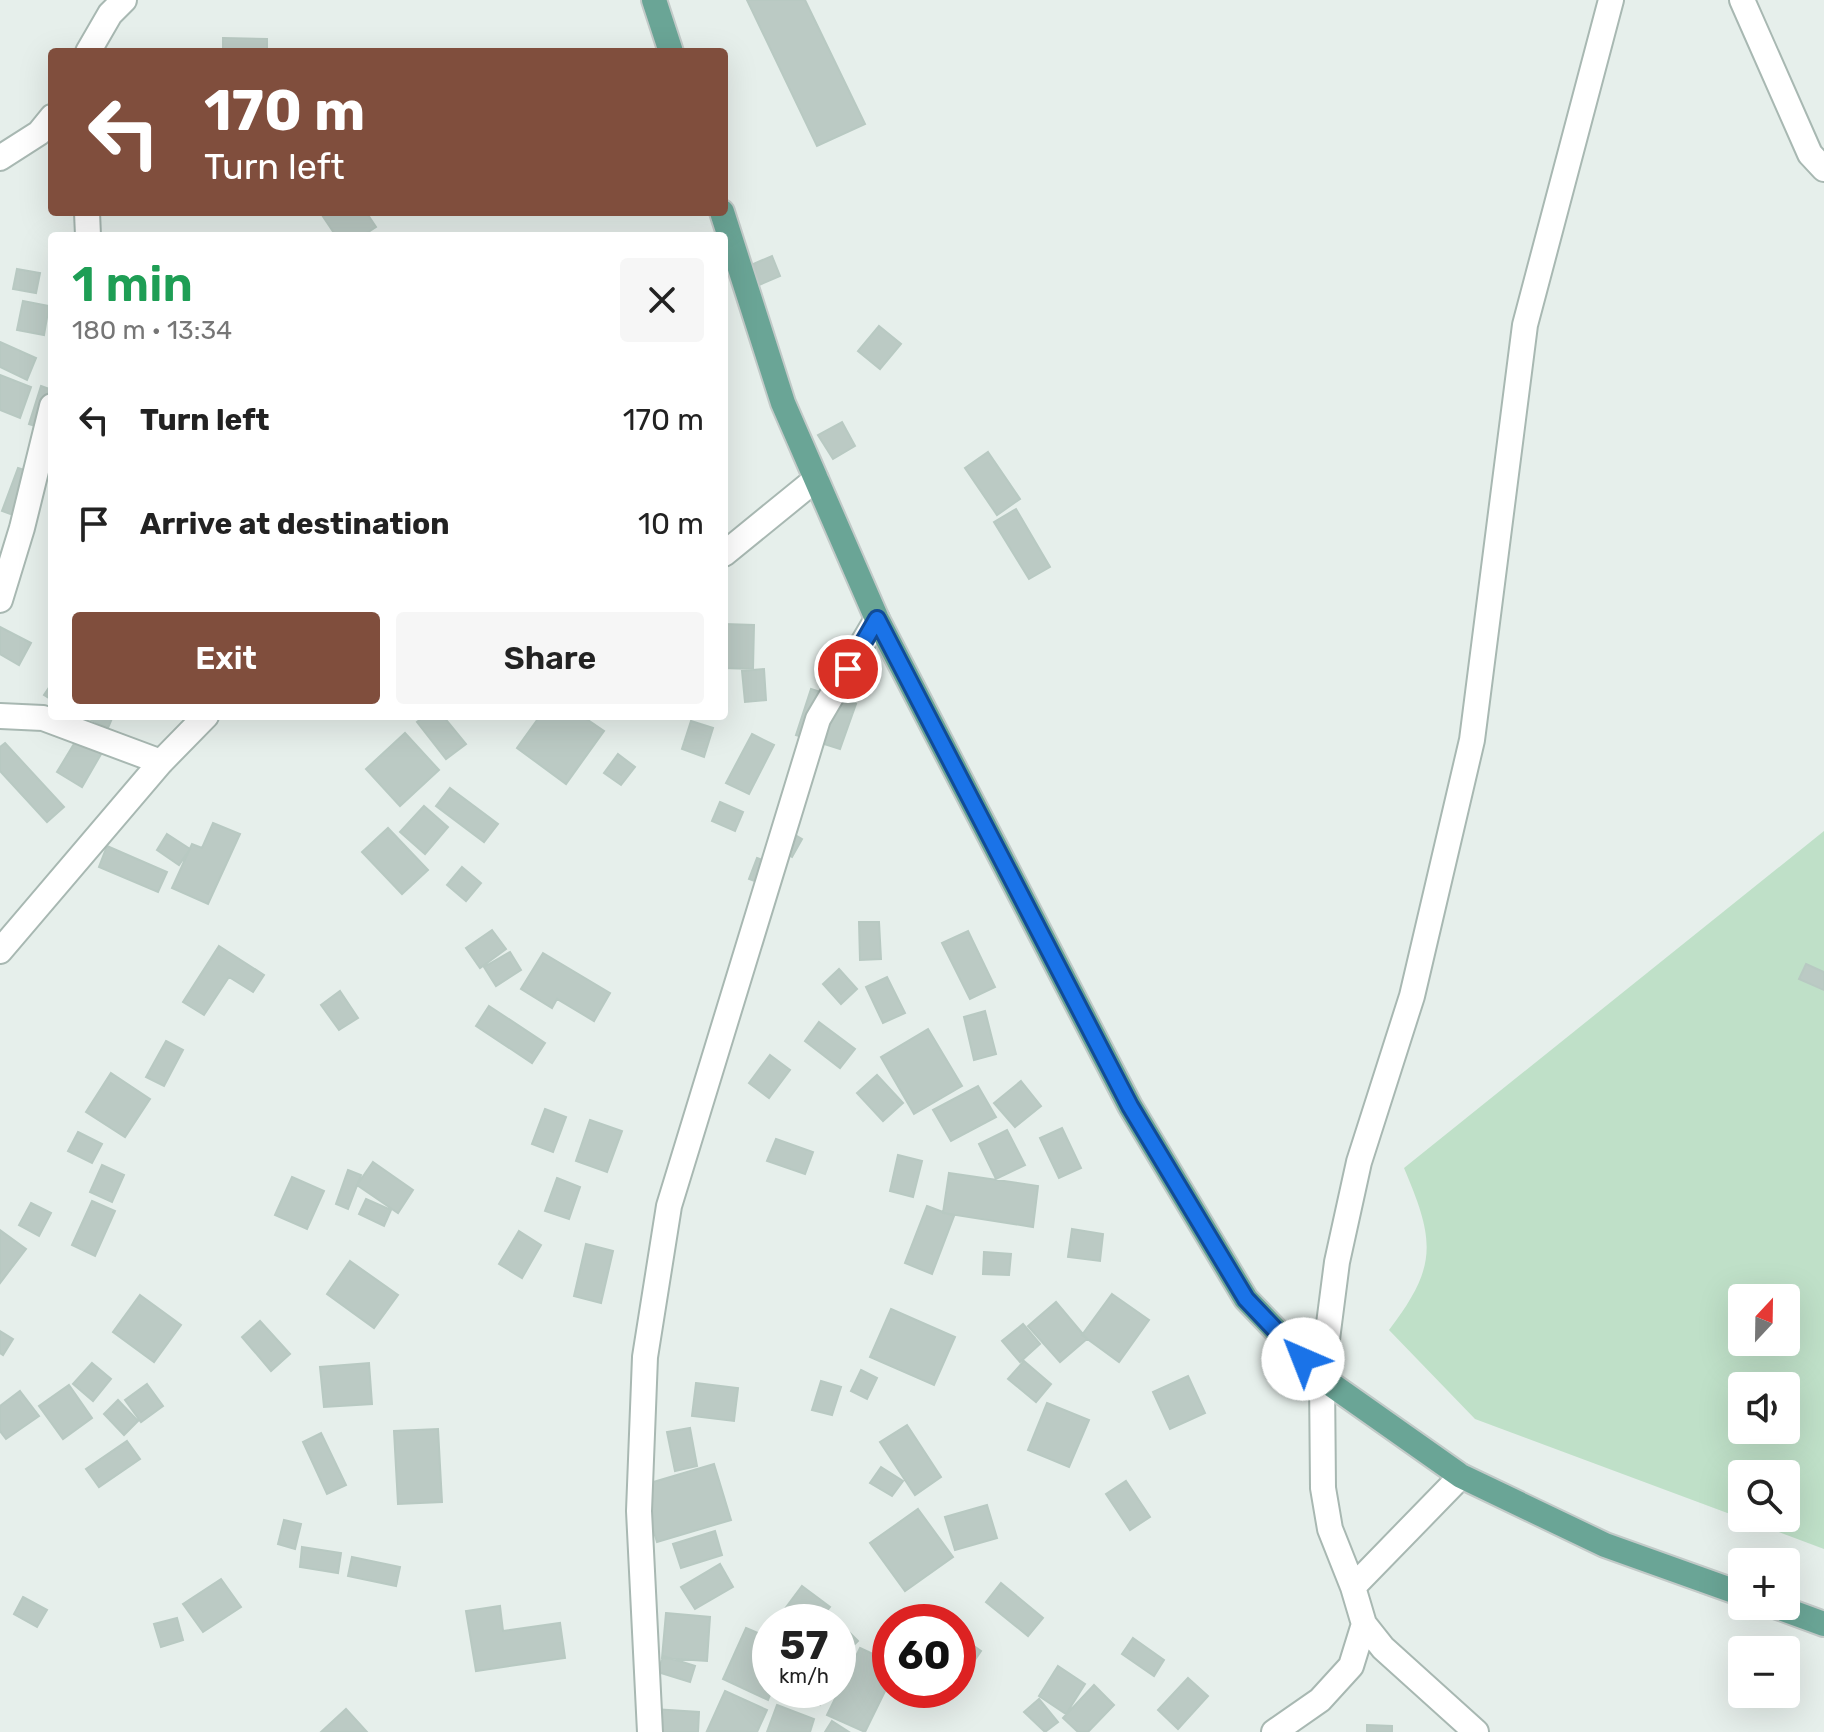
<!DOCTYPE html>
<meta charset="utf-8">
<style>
body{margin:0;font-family:Rubik,sans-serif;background:#f6f6f6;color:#222;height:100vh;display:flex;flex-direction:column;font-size:30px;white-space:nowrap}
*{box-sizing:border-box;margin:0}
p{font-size:26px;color:#767676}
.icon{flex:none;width:44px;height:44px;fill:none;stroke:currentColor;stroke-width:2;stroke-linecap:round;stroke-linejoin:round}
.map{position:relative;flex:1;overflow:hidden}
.sheet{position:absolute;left:48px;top:232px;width:680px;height:488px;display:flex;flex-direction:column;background:#fff;border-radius:8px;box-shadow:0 8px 32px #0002}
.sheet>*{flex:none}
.guide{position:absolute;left:48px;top:48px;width:680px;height:168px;border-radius:8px;box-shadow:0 8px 32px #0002;background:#804e3d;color:#fff;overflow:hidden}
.needle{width:52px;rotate:22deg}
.controls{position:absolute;left:1728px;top:1284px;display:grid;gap:16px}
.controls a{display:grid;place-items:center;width:72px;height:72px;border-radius:8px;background:#fff;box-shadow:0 8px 32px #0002;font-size:40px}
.speed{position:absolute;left:752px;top:1604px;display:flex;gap:16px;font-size:40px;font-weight:700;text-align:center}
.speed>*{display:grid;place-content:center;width:104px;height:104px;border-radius:50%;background:#fff;box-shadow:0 8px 32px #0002;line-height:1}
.speed small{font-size:20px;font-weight:400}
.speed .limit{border:12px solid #d22;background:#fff;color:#111}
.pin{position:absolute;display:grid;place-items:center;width:68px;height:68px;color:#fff;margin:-34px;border:4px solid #fff;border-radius:50%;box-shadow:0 2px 8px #0007}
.me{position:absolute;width:88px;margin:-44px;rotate:316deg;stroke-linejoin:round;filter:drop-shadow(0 0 6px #0008)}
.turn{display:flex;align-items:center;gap:28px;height:168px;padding:0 24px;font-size:36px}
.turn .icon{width:104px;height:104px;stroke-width:2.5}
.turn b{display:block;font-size:56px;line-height:68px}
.round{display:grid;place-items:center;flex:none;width:84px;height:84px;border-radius:8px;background:#f6f6f6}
.summary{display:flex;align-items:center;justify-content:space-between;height:136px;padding:0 24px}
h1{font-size:48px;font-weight:600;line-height:60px;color:#1e9e55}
.primary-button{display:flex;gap:16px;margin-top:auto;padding:16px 24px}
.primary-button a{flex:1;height:92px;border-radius:8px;background:#804e3d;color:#fff;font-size:32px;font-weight:600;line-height:92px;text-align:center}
.primary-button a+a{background:#f6f6f6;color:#222}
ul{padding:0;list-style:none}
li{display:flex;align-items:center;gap:24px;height:104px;padding:0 24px}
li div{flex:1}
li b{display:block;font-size:30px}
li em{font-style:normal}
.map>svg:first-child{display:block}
.green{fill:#bfe0c8;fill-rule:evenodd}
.building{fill:#bbcac4;stroke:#b8c9c2;stroke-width:2}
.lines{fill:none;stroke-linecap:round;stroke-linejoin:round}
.minor-casing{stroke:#a8b8b2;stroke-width:28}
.major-casing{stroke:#c2cac8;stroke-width:28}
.minor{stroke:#fff;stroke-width:24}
.major{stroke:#6aa596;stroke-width:24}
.route-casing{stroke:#114b97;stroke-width:20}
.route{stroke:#1a73e8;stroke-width:14}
</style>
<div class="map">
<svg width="1824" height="1732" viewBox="0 0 1824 1732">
<rect width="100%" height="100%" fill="#e6efeb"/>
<path class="green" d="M1824,831V1549L1475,1419L1389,1330C1438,1266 1435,1241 1404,1168ZM1742,1298H1786V1342H1742ZM1742,1386H1786V1430H1742ZM1742,1474H1786V1518H1742Z"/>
<path class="building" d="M747,0H805L865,124L817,146Z
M223,38L267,39V52H223Z
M320,212H366L376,227L362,236H336Z
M772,256L780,276L752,288L744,268Z
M17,269L40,273L36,293L13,289Z
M23,301L49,306L44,335L17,330Z
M879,326L901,344L880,369L858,351Z
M0,342L36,358L27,380L0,367Z
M0,375L31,387L20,418L0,410Z
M41,386L52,390V431L29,424Z
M842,422L855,446L833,459L818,435Z
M988,452L1020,499L997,515L965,468Z
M18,468L39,475L24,519L2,511Z
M1016,509L1050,567L1029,579L994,522Z
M724,624L754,625L753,669L724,668Z
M0,627L31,643L19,665L0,654Z
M764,669L766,700L745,702L742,671Z
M52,683V700L44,695Z
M811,689L856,704L840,749L796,735Z
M83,716H113L108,728Z
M425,716H443L466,744L446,759L417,722Z
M540,716H582L604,731L566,784L517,748Z
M691,721L713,728L704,757L682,749Z
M405,733L439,770L400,806L366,769Z
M80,734L104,749L82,787L57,772Z
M752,734L774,745L749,794L726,783Z
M5,743L64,807L47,822L0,771V747Z
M618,754L635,767L621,785L604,773Z
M450,788L498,824L484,842L436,806Z
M720,802L743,812L735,831L712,821Z
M424,806L448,827L425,854L400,832Z
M213,823L240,834L208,904L172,888L192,844L202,848Z
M782,827L802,839L792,857L771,845Z
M388,828L428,870L402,894L362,852Z
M167,834L190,849L179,865L157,850Z
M107,846L167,872L158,892L99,867Z
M757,858L776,865L768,886L749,879Z
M462,867L481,883L466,901L447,885Z
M859,922H879L881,959L860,960Z
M492,930L506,949L480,968L466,948Z
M968,931L995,987L970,999L942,943Z
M219,946L264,975L253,992L229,977L204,1015L183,1002Z
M510,952L521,970L496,986L484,967Z
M543,953L610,993L594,1021L557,999L552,1008L521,989Z
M1806,964L1824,972V990L1799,979Z
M839,969L857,989L841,1004L823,984Z
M887,977L905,1013L883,1023L866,987Z
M340,991L358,1018L339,1030L321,1005Z
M489,1006L545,1043L532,1063L476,1026Z
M985,1011L996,1054L974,1060L964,1017Z
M819,1022L855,1049L840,1068L805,1041Z
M928,1029L962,1086L914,1114L881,1057Z
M166,1041L183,1050L164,1086L146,1077Z
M770,1055L790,1070L769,1098L749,1083Z
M111,1073L150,1099L125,1137L86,1112Z
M877,1075L903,1103L883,1121L857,1093Z
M1021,1081L1041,1106L1015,1127L994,1103Z
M978,1086L996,1117L951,1141L933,1110Z
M545,1109L566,1117L553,1152L532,1144Z
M590,1120L622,1131L607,1172L576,1161Z
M1062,1128L1081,1168L1059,1178L1040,1138Z
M1007,1130L1025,1165L996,1179L979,1144Z
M78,1132L102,1144L92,1163L68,1151Z
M776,1139L813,1152L805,1174L767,1161Z
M898,1155L922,1161L913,1197L890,1191Z
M373,1162L413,1190L398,1213L357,1185Z
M102,1165L124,1175L112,1202L90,1192Z
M348,1170L361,1175L348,1209L336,1204Z
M949,1173L1038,1186L1033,1227L943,1213Z
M292,1177L324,1191L307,1229L275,1215Z
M557,1178L580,1187L569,1219L545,1211Z
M366,1199L391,1210L384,1226L359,1214Z
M92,1201L115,1211L95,1256L72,1245Z
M31,1203L51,1213L39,1236L19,1225Z
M927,1206L954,1216L932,1274L905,1263Z
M1072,1229L1103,1234L1100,1261L1068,1257Z
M0,1230L26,1249L0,1283Z
M519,1231L541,1245L522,1278L499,1264Z
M586,1244L613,1251L601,1303L574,1296Z
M984,1252L1011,1254L1009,1275L983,1274Z
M350,1261L398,1295L374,1328L327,1294Z
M1112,1294L1149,1320L1119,1362L1082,1335Z
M140,1295L181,1325L154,1362L113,1332Z
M1056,1302L1087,1339L1060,1362L1028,1326Z
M891,1309L955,1337L934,1385L870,1357Z
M260,1321L290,1354L271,1371L242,1337Z
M1023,1324L1040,1344L1020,1362L1002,1341Z
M0,1331L13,1339L3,1355L0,1353Z
M1024,1361L1051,1384L1036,1402L1008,1379Z
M92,1363L111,1379L93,1401L73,1384Z
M369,1363L372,1404L324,1407L320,1367Z
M861,1370L877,1378L867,1399L851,1391Z
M1188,1376L1205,1413L1170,1429L1153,1392Z
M821,1381L841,1387L832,1415L812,1410Z
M696,1383L738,1388L734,1421L692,1416Z
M147,1384L163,1406L141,1422L125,1400Z
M69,1385L92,1418L63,1439L39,1406Z
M20,1391L39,1416L6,1439L0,1431V1406Z
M118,1400L138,1421L124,1435L104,1414Z
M1047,1403L1089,1420L1069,1467L1028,1450Z
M907,1425L941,1477L915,1495L880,1442Z
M690,1428L697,1466L675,1471L667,1432Z
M438,1429L442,1502L398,1504L394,1431Z
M321,1433L346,1485L327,1494L303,1442Z
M127,1441L140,1459L99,1487L86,1469Z
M714,1464L731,1520L657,1542L640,1486Z
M881,1467L903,1481L892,1496L870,1483Z
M1126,1481L1150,1517L1130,1530L1106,1494Z
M987,1505L997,1538L955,1550L945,1517Z
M918,1509L953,1557L905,1591L870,1543Z
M284,1520L301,1524L295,1549L278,1544Z
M715,1531L722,1555L681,1568L673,1544Z
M302,1547L341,1553L338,1573L300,1567Z
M352,1557L400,1567L396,1586L348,1576Z
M720,1564L733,1587L695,1609L681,1587Z
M221,1579L241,1607L203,1632L183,1604Z
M1001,1583L1043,1618L1028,1636L986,1602Z
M802,1586L830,1607L818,1622H799L784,1610Z
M23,1597L47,1610L37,1627L14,1614Z
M500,1606L503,1631L560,1623L565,1658L476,1671L466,1611Z
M666,1613L710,1617L707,1661L662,1658Z
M832,1615L858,1641L838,1660V1622H824Z
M177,1618L183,1640L161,1647L154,1624Z
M746,1628L770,1638L772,1690L768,1700L723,1679Z
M958,1635L981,1651L970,1667L958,1659Z
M1133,1638L1164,1660L1154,1676L1122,1654Z
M860,1648L890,1662V1681L865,1732L827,1715Z
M663,1656L695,1666L690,1682L658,1672Z
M1058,1666L1085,1684L1066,1714L1039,1696Z
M1188,1678L1208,1696L1178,1729L1158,1710Z
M1094,1685L1114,1705L1088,1732H1078L1063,1718Z
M802,1690H829L820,1705L800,1693Z
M725,1691L767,1710L757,1732L707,1731Z
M1039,1699L1058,1722L1045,1732L1024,1712Z
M777,1705L814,1719L810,1732H767Z
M346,1709L367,1732H321Z
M653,1709L699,1712L698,1732H652Z
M832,1721L849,1732H825Z
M1367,1725L1392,1726V1732H1367Z"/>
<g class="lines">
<defs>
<path id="minor" d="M1742,0L1810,154L1824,169
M88,52L110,14L124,0
M0,158L39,133L52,117
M87,212L88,236
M724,554L816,479
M0,600L22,528L52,406
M0,716L43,718L161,762
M0,951L161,762L206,716
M1353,1587L1461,1476
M1364,1624L1383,1648L1476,1732
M650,1732L639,1511L645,1357L669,1206L818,719L877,619
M1274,1732L1320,1700L1351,1666L1364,1624L1353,1587L1330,1529L1323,1488L1322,1378L1337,1262L1359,1162L1412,996L1472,740L1525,325L1611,0"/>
<path id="major" d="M654,0L671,52
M722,212L783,403L877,619L1130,1106L1246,1299L1322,1378L1461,1476L1605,1545L1742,1594
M1775,1606L1824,1624"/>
</defs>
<use href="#minor" class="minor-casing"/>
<use href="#major" class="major-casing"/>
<use href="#minor" class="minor"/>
<use href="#major" class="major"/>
</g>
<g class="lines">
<defs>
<path id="route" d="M848,669L877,619L1130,1106L1246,1299L1303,1359"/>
</defs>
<use href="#route" class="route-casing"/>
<use href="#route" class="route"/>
</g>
</svg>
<div class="controls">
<a><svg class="needle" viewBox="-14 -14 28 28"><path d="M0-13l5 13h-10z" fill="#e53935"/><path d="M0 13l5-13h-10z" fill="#767676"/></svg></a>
<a><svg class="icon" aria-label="sound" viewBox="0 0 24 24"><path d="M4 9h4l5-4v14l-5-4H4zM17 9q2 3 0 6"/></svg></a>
<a><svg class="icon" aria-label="search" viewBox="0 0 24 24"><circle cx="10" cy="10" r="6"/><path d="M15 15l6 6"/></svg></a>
<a>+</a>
<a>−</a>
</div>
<div class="speed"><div>57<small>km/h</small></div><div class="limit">60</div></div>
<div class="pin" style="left:848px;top:669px;background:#d93025"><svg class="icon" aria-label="arrive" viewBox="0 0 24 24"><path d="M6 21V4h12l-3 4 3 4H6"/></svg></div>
<svg class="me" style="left:1303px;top:1359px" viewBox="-20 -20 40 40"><circle r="19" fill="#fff"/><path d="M0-13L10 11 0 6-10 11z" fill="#1a73e8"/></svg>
<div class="guide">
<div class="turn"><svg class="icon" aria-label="left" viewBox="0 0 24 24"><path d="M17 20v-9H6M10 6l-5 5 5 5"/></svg><div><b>170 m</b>Turn left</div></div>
</div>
<section class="sheet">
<div class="summary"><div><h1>1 min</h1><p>180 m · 13:34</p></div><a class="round"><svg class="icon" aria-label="close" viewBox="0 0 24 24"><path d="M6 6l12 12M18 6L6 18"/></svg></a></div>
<ul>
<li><svg class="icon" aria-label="left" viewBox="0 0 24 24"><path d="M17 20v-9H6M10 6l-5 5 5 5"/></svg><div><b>Turn left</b></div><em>170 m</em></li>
<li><svg class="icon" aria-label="arrive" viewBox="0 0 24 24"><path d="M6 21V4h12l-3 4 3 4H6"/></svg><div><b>Arrive at destination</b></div><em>10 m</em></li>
</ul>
<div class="primary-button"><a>Exit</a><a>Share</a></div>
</section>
</div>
